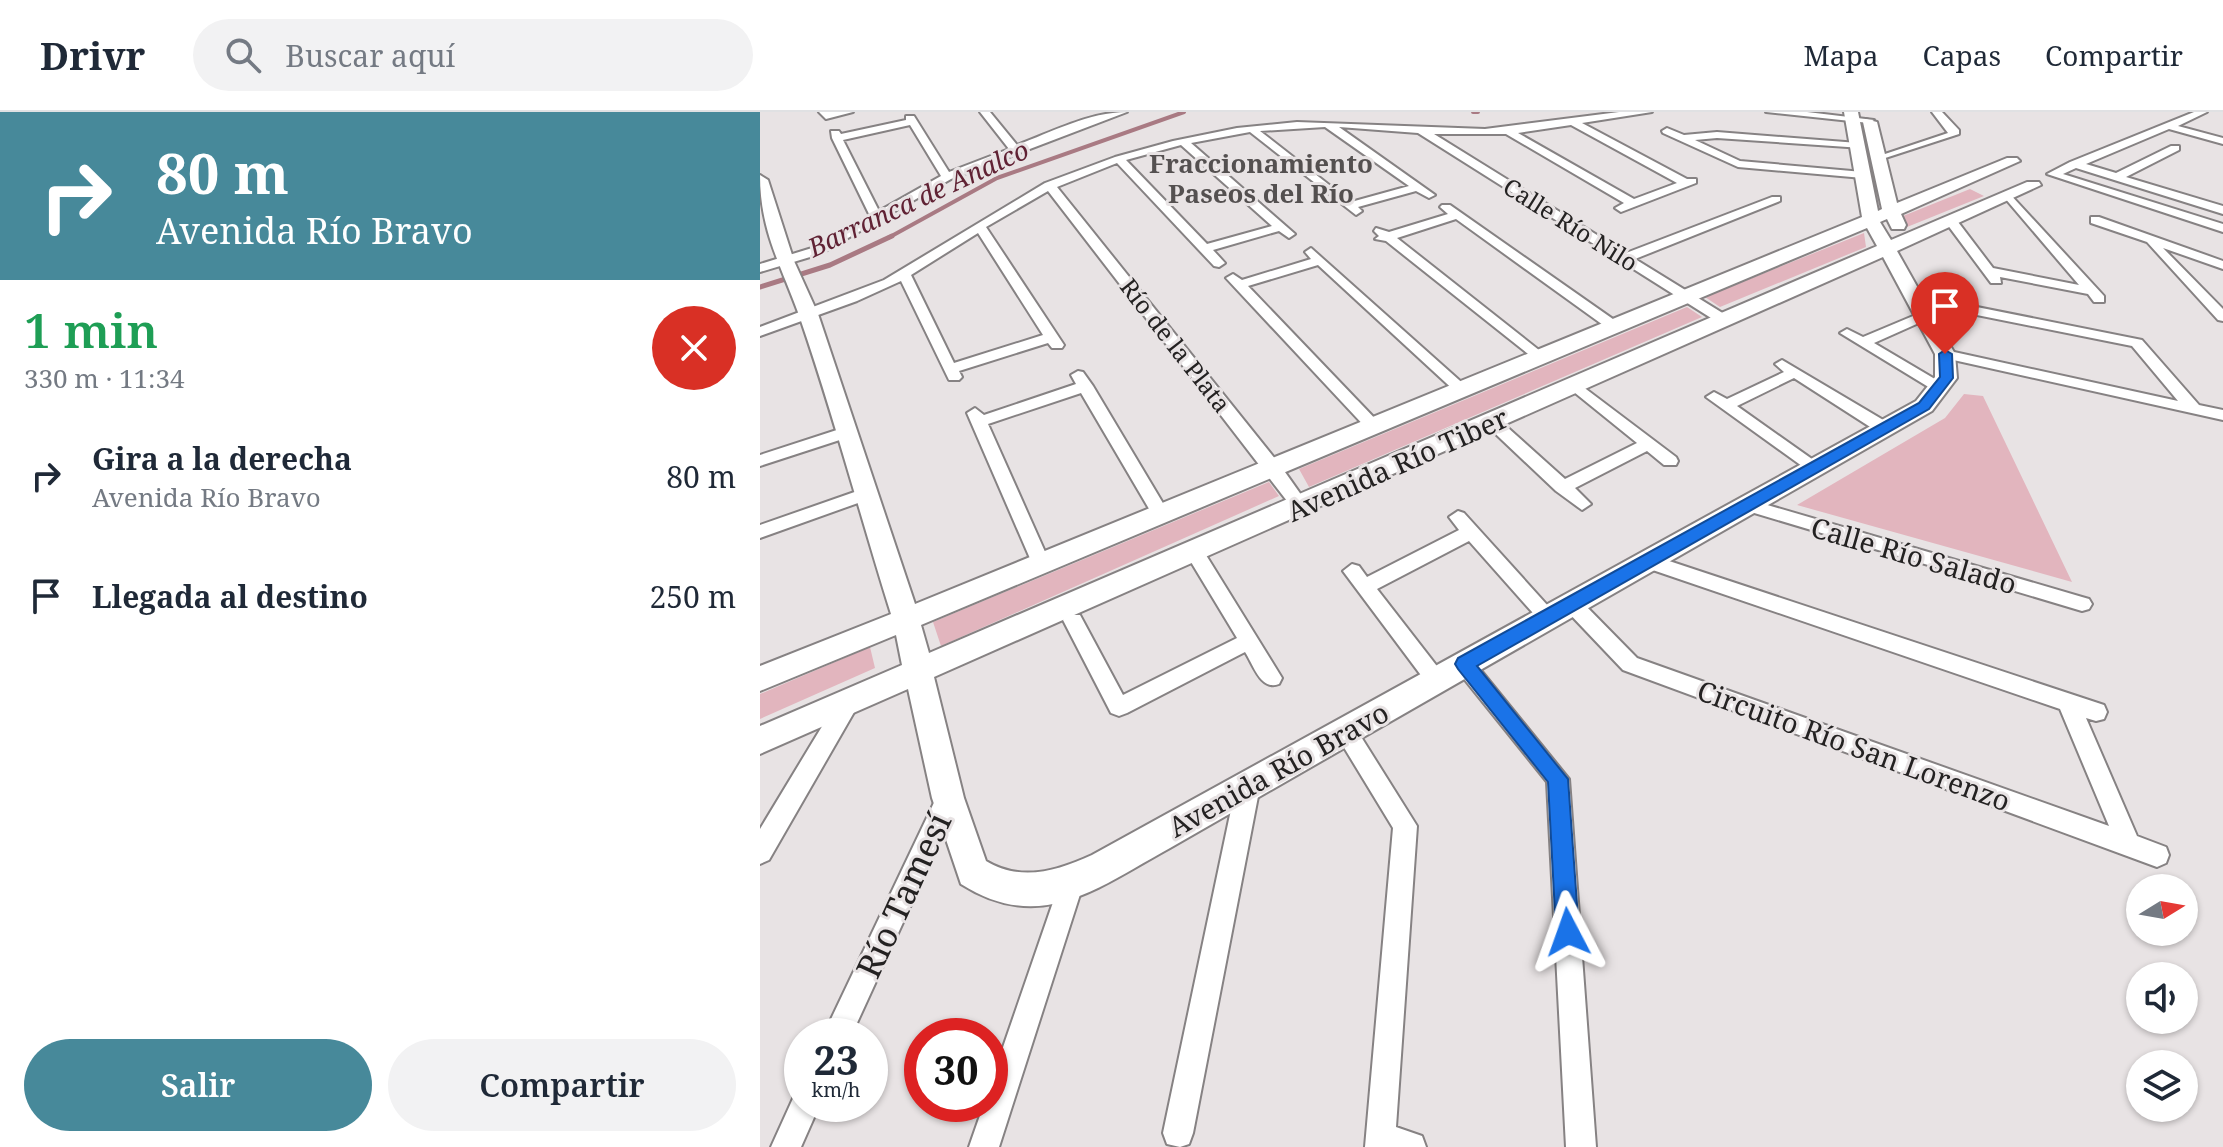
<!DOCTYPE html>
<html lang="es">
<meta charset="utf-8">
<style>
body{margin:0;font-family:"Noto Serif",serif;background:#f2f2f3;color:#1f2937;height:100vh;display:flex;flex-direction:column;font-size:30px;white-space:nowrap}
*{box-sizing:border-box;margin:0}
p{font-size:26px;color:#747a83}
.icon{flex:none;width:44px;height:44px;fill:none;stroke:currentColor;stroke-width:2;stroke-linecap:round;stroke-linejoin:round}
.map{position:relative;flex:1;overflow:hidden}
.side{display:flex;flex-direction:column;background:#fff;width:760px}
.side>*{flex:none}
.guide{background:#47899a;color:#fff;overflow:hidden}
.needle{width:52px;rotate:79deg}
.buttons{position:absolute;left:1366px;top:762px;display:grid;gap:16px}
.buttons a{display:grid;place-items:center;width:72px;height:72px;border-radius:50%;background:#fff;box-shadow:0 2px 6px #0004;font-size:40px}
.speed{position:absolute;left:24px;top:906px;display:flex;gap:16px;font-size:40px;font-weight:700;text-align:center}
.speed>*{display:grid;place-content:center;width:104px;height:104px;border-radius:50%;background:#fff;box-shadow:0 2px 6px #0004;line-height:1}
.speed small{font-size:20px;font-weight:400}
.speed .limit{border:12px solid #d22;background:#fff;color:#111}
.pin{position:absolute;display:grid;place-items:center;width:68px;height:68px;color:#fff;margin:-82px -34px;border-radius:50% 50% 50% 0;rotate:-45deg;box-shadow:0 0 8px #0007}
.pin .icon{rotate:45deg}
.me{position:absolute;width:88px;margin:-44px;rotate:356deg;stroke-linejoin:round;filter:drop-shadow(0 0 6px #0008)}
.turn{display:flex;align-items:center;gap:28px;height:168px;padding:0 24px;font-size:36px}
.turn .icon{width:104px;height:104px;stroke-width:2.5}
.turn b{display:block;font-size:56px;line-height:68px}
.round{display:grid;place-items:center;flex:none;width:84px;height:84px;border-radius:42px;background:#f2f2f3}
.headline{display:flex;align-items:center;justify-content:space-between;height:136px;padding:0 24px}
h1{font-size:48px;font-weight:600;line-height:60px;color:#1e9e55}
.action{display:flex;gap:16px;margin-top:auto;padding:16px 24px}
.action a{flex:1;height:92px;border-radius:48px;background:#47899a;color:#fff;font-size:32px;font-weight:600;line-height:92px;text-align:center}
.action a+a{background:#f2f2f3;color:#1f2937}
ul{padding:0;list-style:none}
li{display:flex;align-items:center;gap:24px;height:120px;padding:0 24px}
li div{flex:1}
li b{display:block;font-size:30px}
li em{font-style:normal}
header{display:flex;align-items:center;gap:48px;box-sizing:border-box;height:112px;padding:0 40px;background:#fff;border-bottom:2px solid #e0e1e3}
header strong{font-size:38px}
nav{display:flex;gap:44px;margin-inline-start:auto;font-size:28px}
.search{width:560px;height:72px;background:#f2f2f3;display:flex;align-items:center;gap:20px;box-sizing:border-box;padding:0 28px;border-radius:44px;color:#747a83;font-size:30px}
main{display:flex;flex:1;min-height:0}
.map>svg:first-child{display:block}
.green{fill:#e2b5be}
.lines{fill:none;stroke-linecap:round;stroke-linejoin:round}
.stream-far1{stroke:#a97a83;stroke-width:4}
.stream{stroke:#a97a83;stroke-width:5}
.street-casing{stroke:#868283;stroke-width:4}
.secondary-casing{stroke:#868283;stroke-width:4}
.street{fill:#fff;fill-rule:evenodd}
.secondary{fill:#fff;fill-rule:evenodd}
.route{fill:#1a73e8;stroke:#114b97;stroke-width:2}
.labels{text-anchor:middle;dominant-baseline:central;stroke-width:6;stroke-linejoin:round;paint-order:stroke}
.far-street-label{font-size:24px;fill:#242222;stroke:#e8e3e4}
.far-neighbourhood-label{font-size:26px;font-weight:bold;fill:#545050;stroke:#e8e3e4}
.far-water-label{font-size:26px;font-style:italic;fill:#602234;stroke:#e8e3e4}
.street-label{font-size:28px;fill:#242222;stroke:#e8e3e4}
.near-street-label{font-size:34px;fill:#242222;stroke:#e8e3e4}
</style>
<header>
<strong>Drivr</strong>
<div class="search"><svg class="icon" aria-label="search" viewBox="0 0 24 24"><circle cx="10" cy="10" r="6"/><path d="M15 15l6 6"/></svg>Buscar aquí</div>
<nav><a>Mapa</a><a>Capas</a><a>Compartir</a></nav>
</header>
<main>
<section class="side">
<div class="guide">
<div class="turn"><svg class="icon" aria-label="right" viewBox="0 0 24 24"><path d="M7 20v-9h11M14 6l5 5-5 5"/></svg><div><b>80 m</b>Avenida Río Bravo</div></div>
</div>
<div class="headline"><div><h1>1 min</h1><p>330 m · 11:34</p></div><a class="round" style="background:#d93025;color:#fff"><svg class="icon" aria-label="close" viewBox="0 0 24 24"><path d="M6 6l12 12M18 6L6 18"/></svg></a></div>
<ul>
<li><svg class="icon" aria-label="right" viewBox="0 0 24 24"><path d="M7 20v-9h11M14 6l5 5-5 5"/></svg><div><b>Gira a la derecha</b><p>Avenida Río Bravo</p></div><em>80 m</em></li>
<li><svg class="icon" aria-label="arrive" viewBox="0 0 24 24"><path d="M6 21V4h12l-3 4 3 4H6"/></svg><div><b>Llegada al destino</b></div><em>250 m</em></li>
</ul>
<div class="action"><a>Salir</a><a>Compartir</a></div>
</section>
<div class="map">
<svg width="1463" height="1035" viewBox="0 0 1463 1035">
<rect width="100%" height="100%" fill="#e8e3e4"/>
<path class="green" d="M1210,77L1224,84L1147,115L1143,104Z
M1104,121L1106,135L960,195L945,185Z
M927,195L942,205L549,375L539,357Z
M1204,282L1223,284L1312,470L1037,393L1185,306Z
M509,370L519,384L181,534L173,510Z
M110,535L115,556L0,607V582Z"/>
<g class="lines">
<path class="stream-far1" d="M713,0H718
M128,126L237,66L424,0"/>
<path class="stream" d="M0,175L70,153L132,124"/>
<defs>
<path id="street" d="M59,0H93L66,7Z
M220,0H230L257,33C292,20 329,0 367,0L191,67L60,142L0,160V152L52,136L110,104L72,26L71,19H79L81,22L146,8V4H154L189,60L249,37ZM150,13L181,64L119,99L83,28Z
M859,0H892L822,11L927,67H936V71L861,100L855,96L864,91L746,22H674L866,141L1012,85H1020V89L875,147L969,205V211H959L658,21L579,15L675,83L669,86L656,79L598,95L602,99L596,103L490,20L431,31L535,122L529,126L519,119L453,138L465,151L459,155L454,154L357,51L297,75L520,353L549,394L540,400L534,398L288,79L226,115L304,233L302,236H292L288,231L199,259L202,265L199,268H189L141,169L97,189L0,224V215L124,168L285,71L355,45L413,29L477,16L537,10L725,17ZM811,13L917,71L874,87L758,21ZM565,15L649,74L591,90L500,19ZM421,33L512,114L447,132L366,48ZM218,121L283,223L194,251L151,163Z
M1006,0H1047L1114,8L1109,11Z
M1172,0H1182L1199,18V22L1116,49V45L1188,21Z
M1434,0H1447L1418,14L1463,26V32L1409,17L1326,52L1356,61L1411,34H1419V38L1366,65L1463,94V102L1316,56L1303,62L1463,112V120L1287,62L1310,50Z
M907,16L924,23L957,20L1098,31L1103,34L1102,36L957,26L935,28L980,49L1103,60L1109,63L1103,66L978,55L903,21L902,19Z
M1248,80L1344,184V190H1334L1328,182L1240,165L1241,171H1231L1187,112V106H1195L1233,156L1319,173L1244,85L1242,83Z
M682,93H690L860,212V218H850L696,107L637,126L789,246L782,250L777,249L626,129L615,127L619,124L614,119L616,116L629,120L688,102L680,95Z
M1331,105H1339L1463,149V157L1403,136L1463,197V209L1458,208L1387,130L1331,111Z
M551,136L708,276V282H698L558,153L488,174L623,315L621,319H609L466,166L473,162L482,168L551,147L545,140Z
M1157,183L1382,228L1439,293L1463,298V308L1180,245L1178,242L1185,238L1418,289L1372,234L1152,190V184Z
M1165,199L1172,203L1170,206L1114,231L1185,273V279H1175L1080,221L1087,217L1103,225Z
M1022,248L1130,312L1132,316L1124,321L1118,320L1034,266L977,294L1059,352L1061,356L1059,360L1053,362L946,285L954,280L967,287L1024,260L1015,252Z
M318,259L323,260L333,274L410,403L401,409L395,407L321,281L228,312L290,451L281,458L272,451L207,301L215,296L224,303L316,272L311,263Z
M814,268L916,345L918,349L916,353H904L887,339L815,376L831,392L822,398L796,379L723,310L731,305L737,306L805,367L877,331L809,276V270Z
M86,315L92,316V324L0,354V343Z
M106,376L112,378L115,382L112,386L0,426V413Z
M987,387L1322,485L1329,487L1332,492L1329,497L1322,499L981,397L978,393L981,389Z
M698,399L704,401L798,505L795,510H781L709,429L617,477L683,562L686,568L683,574L676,577L669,574L583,459L592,452L599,454L607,465L699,418L689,405Z
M434,433L441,435L522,566L519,572C501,579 494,554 485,540L367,601L359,604L351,601L303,508L306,503H320L363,583L477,526L425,440Z
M888,442L1344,593L1347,600L1344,607L1336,609L1326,606L1377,724L1406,735L1409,743L1406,751L1397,755L863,558L805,497L802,492L805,487H819L877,546L1349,714L1300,597L881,454L879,449Z
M704,544L711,546L809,667L836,1035H806L787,670L697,558L694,552L697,546Z
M89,580L97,583L100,589L97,595L9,748L0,752V717L81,583Z
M585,609L593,612L657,714L636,1015L662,1024L666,1035H605L633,716L574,619L577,612Z
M488,663L496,667L500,674L433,1021L429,1032L420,1035L407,1032L403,1021L476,674L480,667Z
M188,675L196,678L200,686L91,924H63L180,678Z
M312,758L321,761L324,770L239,1035H209L224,992H230V973L300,770L303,761Z
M42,979V992H60L41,1035H11L35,982Z"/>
<path id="secondary" d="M1084,0H1098L1118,99L1122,97L1103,10L1105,7L1117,10L1137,91L1247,46H1257L1260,49L1141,102L1146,113L1144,117H1132L1127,107L1120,110L1131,128L1267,70H1279L1281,73L1137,139L1195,242L1197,266L1172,299L410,736C337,776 281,823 201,772L172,686L148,577L0,642V614L142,553L136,523L0,579V554L131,502C100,403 73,301 39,203C21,153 0,119 0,63L8,68L34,149L58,202L155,492L1102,105ZM1107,116L1117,134L169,541L161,513ZM1123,145L1175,242V265L1156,289L332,743C297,759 261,770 226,749L204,686L174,565Z"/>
</defs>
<use href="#street" class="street-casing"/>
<use href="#secondary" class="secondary-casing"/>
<use href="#street" class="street"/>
<use href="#secondary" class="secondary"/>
</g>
<path class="route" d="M1185,238L1192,242L1193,266L1169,297L717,554L808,667L819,820L816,829L808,832L799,829L796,820L788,670L698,557L695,552L698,546L1159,291L1180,265L1179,242Z"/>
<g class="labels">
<g class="far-street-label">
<text transform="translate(811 112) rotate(32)">Calle Río Nilo</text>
<text transform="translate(416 233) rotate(52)">Río de la Plata</text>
</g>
<g class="far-neighbourhood-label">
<text x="501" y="51">Fraccionamiento<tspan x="501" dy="30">Paseos del Río</tspan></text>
</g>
<g class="far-water-label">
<text transform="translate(158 86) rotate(-25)">Barranca de Analco</text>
</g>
<g class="street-label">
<text transform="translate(637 352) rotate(-24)">Avenida Río Tiber</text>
<text transform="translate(1154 443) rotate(16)">Calle Río Salado</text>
<text transform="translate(1094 633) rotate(20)">Circuito Río San Lorenzo</text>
<text transform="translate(518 657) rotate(-29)">Avenida Río Bravo</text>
</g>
<g class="near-street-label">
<text transform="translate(143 783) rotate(-65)">Río Tamesí</text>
</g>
</g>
</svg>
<div class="buttons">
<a><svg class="needle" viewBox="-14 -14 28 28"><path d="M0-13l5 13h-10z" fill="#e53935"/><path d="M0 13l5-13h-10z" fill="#747a83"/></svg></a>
<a><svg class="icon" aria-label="sound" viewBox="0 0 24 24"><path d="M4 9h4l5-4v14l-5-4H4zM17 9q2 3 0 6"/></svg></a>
<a><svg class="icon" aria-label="layers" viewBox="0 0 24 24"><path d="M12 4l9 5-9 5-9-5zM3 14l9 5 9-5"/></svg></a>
</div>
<div class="speed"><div>23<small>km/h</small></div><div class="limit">30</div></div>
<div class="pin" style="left:1185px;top:242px;background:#d93025"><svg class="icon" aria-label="arrive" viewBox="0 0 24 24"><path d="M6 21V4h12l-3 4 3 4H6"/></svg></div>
<svg class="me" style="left:808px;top:820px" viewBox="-20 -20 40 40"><path d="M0-17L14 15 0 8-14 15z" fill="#1a73e8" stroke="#fff" stroke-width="4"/></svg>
</div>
</main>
